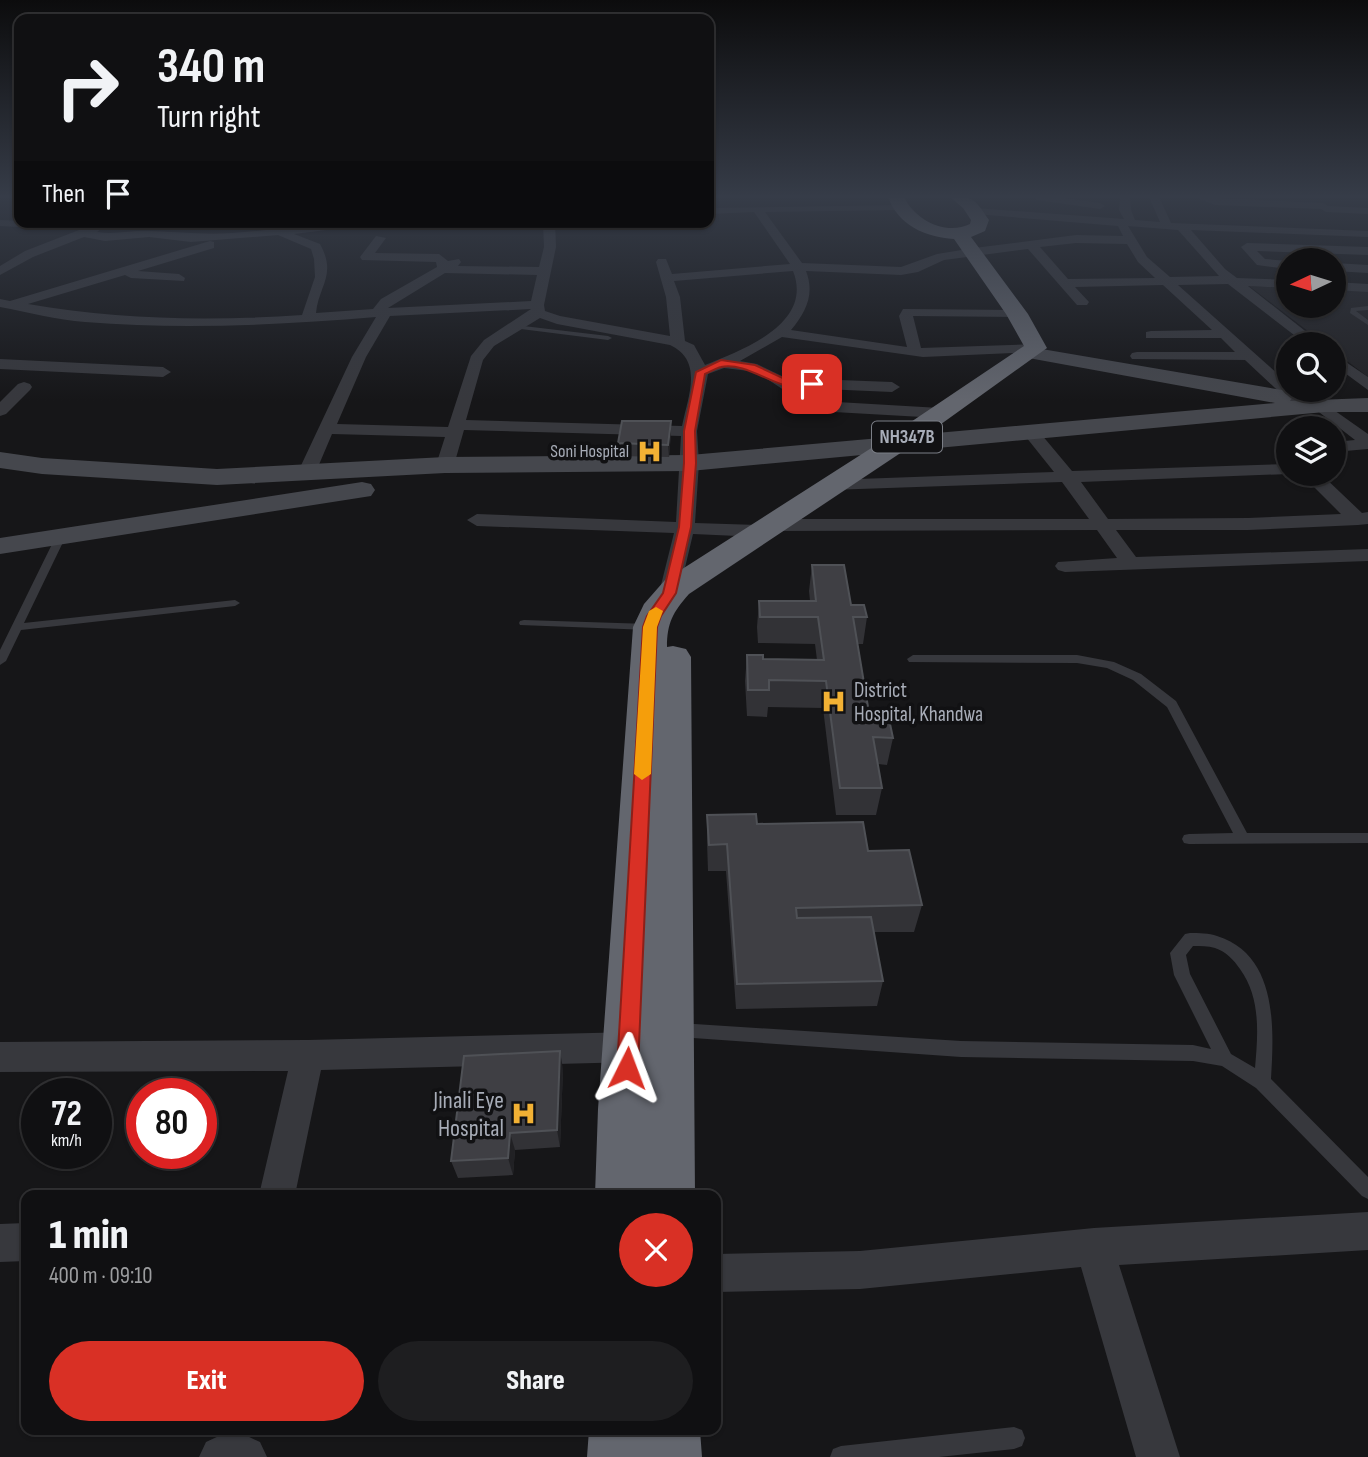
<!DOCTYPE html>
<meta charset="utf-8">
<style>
body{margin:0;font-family:"Sofia Sans Condensed",sans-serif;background:#1e1e20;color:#f1f3f6;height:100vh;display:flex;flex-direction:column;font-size:26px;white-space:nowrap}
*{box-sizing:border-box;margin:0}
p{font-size:23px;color:#9c9d9f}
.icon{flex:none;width:38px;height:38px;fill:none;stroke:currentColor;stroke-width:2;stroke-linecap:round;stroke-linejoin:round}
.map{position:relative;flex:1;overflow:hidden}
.panel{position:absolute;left:21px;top:1190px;width:700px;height:245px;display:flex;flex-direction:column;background:#101012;border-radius:14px;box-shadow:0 2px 5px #0004,0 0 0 2px #303032}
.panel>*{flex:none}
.hud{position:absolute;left:14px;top:14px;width:700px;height:214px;border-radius:14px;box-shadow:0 2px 5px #0004,0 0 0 2px #303032;background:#101012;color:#f1f3f6;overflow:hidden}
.needle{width:46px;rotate:266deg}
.controls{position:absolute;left:1276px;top:248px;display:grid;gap:14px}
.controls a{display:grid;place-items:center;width:70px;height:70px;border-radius:50%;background:#101012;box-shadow:0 2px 5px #0004,0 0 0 2px #303032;font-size:35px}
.speed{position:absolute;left:21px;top:1078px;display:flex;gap:14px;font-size:35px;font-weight:700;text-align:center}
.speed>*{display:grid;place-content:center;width:91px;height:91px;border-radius:50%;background:#101012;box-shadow:0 2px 5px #0004,0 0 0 2px #303032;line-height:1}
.speed small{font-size:18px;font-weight:400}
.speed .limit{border:10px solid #d22;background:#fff;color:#111}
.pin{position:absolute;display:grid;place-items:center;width:60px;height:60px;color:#fff;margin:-30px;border-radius:14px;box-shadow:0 4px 10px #0006}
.me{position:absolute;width:77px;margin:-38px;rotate:3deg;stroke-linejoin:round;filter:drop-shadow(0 0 5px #0008)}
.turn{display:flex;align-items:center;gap:24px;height:147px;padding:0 28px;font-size:32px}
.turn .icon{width:91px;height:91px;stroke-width:2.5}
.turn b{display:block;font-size:49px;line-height:60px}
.then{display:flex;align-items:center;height:66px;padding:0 28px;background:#0003;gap:14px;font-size:26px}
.round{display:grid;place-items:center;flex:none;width:74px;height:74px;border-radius:37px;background:#1e1e20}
.overview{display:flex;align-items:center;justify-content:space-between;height:119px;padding:0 28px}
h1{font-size:42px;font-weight:800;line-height:52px}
.button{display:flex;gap:14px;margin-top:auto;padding:14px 28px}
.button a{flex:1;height:80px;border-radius:42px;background:#d93025;color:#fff;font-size:28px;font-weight:800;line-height:80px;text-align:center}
.button a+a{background:#1e1e20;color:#f1f3f6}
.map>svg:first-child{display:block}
.built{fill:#222225}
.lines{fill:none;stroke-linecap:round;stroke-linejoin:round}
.lane{fill:#37383d;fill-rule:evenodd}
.street{fill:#37383d;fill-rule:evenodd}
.secondary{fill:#45474d;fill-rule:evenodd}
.highway{fill:#63666e;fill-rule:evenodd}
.wall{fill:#323236}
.shaded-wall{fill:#212124}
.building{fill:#3f3f44;stroke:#4f5156;stroke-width:2}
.route{fill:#d93025;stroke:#8d1f18;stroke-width:2}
.slow{fill:#f59e0b}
.labels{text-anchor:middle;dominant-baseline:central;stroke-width:7;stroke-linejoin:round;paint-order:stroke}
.far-poi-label{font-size:18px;fill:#a8adb8;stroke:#111113;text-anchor:end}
.shield{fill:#111113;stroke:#7b7e86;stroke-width:2}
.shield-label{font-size:19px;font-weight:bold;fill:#a8adb8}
.poi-label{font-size:21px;fill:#a8adb8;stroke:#111113;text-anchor:start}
.near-poi-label{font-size:24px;fill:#a8adb8;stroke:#111113;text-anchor:end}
</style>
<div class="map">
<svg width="1368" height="1457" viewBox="0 0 1368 1457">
<rect width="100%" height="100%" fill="#161618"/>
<path class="built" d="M1249,286L1288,288V306H1334V290L1368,291V377L1334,351V345H1326Z"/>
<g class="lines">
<path class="lane" d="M1368,306V310L1356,311L1368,320V325L1350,313L1351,308Z
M515,325L608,336L612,338L608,340L513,328V326Z
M61,533L66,536L24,623L235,600L240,603L235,606L21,630L6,661L0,665V650L56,536Z
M524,620L649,624L654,627L649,630L520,625L519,623L520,621Z
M913,655H1077L1114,662L1141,674L1176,701L1247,833H1368V843L1189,844L1184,843L1182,839L1184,835L1189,834L1233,833L1167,707L1133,680L1107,668L1077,663L909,662L907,659Z
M1190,933C1199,933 1209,933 1217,936C1278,955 1274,1029 1271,1079L1368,1177V1199L1362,1196L1256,1088L1222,1066L1193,1061L961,1057L679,1037L673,1035L671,1030L673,1025L679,1023L961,1041L1193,1045L1211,1049L1174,975L1170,953L1185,934ZM1193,946C1200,946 1208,946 1215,948C1225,951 1234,960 1240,969C1261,998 1258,1034 1255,1068L1231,1054L1190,974L1186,955Z
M1014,1427L1022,1430L1025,1438L1022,1446L1014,1449L939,1457H830L833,1449L841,1446Z"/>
<path class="street" d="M1032,197H1057L1100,203L1105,206L1100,209L1037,200Z
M1120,197H1130L1131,210L1135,220L1160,222L1149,197H1159L1171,223L1368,231V237L1191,230L1225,269L1237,278L1288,280V288L1248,286L1323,345H1307L1228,284L1178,285L1288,383V390H1296L1305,400L1303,403H1291L1245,360L1132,359L1130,356L1132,353L1137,352H1235L1221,338H1146V332L1151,331L1212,330L1163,285L1075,287L1089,302L1087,305H1077L1028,249L944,260L918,272L901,275L806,271C815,294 806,312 791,330L907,347L899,316L903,309L1017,310L1024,314L1022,317L913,316L921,348L1036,344L1043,348L1036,352L923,357L782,337L740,361L757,364L786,378L892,382L900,387L892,392L800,388L820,401L940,408L948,413L940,418L816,411L764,377L749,371L724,368L708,374L697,431L699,463L695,523L758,525L761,521L768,519H1089L1062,482L830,490L821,485L830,480L1054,472L1022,432L1030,427L1036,428L1072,471L1288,464V474L1081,482L1108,519L1248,518L1341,514L1301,474H1321L1362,513L1368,512V524L1358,525L1248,530H1116L1136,557L1368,549V561L1065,572L1058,570L1055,566L1058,562L1117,558L1097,530L770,531L767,535L760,537L693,534L679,593L676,597H662L659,593L674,533L477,526L467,520L477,514L676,522L681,436L464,430L454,465L445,470L436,465L445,437L332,434L315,474L306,479L297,474L352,357L376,317C279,325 182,330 85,322C57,320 28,312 0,307V299L10,301L210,241L214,242V248L138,271L179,274L185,278L184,281L131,278L125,275L28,304C118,320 211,321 302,315L315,277L314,259L311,249L278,235L191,242L149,237L105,241L84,237L33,257L0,275V266L25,251L79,230L0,226V220L90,224L101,229L97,232C115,235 133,230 151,231C178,232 205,235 232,233C279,230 325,222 372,222L367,225L294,234L320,244C337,275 319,285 316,313L373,309L381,299L437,267L436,262L362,260L360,257L376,236L386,238L375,253L439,254L448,261L459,259L461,262L458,266L539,267L544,247L543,222H555L556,247L544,305L545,311L560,316L670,336L666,297L656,262L658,259H666L672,274L790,264L754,212L709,214V208L902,205V209L898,210L765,212L802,263L901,267L937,254L974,248L1076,235L1123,236L1118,226L975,214L969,211L975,208L1124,219L1119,210ZM1128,226L1178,230L1219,276L1170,277L1147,257ZM1076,243L1127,244L1138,262L1155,278L1068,279L1040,247ZM793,271C814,324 742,350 705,365L694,345L685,341L680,297L674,281ZM445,273L537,275L531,301L388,308ZM531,309L484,340L471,356L448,427L337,424L366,357L390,316ZM540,318L557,324L670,345C704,361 688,396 682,426L466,420L483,360L494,346Z
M1195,197L1323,203L1328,206L1368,208V214L1326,212L1321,209L1215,205Z
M1247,243L1368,247V255L1257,251L1265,259L1288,261V269L1257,265L1241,247Z
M1334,263L1368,265V273L1334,271Z
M1334,282L1368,284V292L1334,290Z
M1334,354L1368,377V390L1334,365Z
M0,359L163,367L171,372L163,377L0,369Z
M24,382L30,384L32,387L30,390L6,414L0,416V402L18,384Z
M1321,401L1368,434V449L1334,452V442L1355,440L1315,409L1313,406L1315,403Z
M634,1032L646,1036L650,1047L646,1058L634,1062L321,1070L295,1195H259L288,1071L0,1072V1042L308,1040Z
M1368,1212V1250L1119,1265L1180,1457H1136L1081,1267L860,1289L716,1292V1254L860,1251L1094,1228Z
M26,1223V1261L0,1262V1224Z
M221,1435H245L260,1442L267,1457H199L206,1442Z"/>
<path class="secondary" d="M1030,347L1282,390L1290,392L1293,397L1290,401L1368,398V412H1325L690,471L445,473L217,485L42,474L0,468V452L42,458L217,469L445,457L690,455L1275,403L1023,357L1019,353L1023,349Z
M362,482L371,484L375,490L371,496L0,554V538Z"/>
<path class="highway" d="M888,197H904C915,220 946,236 970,224L971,220L963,208L950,197C974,196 975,200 989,220L985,231L971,237L1028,314L1047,348L905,450L689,594C673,612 667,623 667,647L673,646L686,649L691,657L695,1195H595L598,1109L633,627L644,604L665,580L887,438L1024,346L1006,314L954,239C925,237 898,225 888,197Z
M589,1430H700L702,1457H587Z"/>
</g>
<path class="wall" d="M671,421V433L669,457L619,456L618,443Z
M812,565L851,605L867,617L863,644H857L870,719L893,738L887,765L878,764L882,788L876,815H836L823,708L768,707L767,717L747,716L745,681L747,655L763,659L817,660L815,644L758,643L757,627L759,601H810L809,591Z
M707,815L757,824L868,851L922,905L914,932H874L883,981L877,1006L736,1009L726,871H708L707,842Z
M563,1069L560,1147L515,1150L513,1175L458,1178L451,1161Z"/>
<path class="shaded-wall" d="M671,421V433L669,457L668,445Z
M560,1051L563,1069L560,1147L557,1130Z
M510,1133L515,1150L513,1175L508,1158Z"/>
<path class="building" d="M622,421H671L668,445L618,443Z
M812,565H844L851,605H864L867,617H853L870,719H889L893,738L873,737L882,788H840L826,681L769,680V690H748L747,655H763V659L824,660L818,617H760L759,601H816Z
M756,814L757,824L863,822L868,851L909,850L922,905L796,908L797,918L871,917L883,981L737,984L727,844L709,845L707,815Z
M560,1051L557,1130L510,1133L508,1158L451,1161L464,1056Z"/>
<linearGradient id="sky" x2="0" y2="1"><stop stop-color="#0c0c0d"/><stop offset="0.49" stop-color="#363c48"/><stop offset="1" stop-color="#363c48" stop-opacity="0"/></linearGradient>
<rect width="1368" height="401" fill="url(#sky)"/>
<path class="route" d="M721,360L755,365L787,380L812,381L817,384C789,402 751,360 721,367C716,368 710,372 705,374L695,431L696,463L691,527L676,593L661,616L657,627L638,1068L635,1075L627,1078L620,1075L617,1068L643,627L647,616L663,593L679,527L684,463V431L696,372Z"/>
<path class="slow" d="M656,607L663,611L657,627L651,774L642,780L634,774L643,627L649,611Z"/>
<defs>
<symbol id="hospital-bare" viewBox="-9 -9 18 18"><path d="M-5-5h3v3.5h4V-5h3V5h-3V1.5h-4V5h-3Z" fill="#f2b134" stroke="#111113" stroke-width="2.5" paint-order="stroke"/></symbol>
</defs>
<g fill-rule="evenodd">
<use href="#hospital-bare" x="632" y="434" width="35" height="35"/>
<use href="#hospital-bare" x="816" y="684" width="35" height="35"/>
<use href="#hospital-bare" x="506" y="1096" width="35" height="35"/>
</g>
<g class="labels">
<g class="far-poi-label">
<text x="629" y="451">Soni Hospital</text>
</g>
<rect class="shield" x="872" y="421.5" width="70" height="31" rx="5"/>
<g class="shield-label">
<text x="907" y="437">NH347B</text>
</g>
<g class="poi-label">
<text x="854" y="690">District<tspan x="854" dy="24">Hospital, Khandwa</tspan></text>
</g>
<g class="near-poi-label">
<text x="504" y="1100">Jinali Eye<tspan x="504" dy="28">Hospital</tspan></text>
</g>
</g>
</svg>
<div class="controls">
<a><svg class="needle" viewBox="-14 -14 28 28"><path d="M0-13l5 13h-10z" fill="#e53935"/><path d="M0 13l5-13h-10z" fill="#9c9d9f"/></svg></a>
<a><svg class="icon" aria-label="search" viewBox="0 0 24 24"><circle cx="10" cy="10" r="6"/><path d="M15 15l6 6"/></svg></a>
<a><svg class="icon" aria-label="layers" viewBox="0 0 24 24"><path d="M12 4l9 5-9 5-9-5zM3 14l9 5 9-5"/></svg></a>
</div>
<div class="speed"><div>72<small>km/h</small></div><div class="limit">80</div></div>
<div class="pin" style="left:812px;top:384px;background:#d93025"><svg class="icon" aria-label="arrive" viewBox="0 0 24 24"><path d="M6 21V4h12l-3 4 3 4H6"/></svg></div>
<svg class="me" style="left:627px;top:1068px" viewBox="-20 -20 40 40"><path d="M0-17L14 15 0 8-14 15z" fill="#d93025" stroke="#fff" stroke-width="4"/></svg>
<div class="hud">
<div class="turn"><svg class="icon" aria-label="right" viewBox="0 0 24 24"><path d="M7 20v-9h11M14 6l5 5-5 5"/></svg><div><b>340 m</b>Turn right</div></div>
<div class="then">Then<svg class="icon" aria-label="arrive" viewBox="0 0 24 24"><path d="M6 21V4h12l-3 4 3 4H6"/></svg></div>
</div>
<section class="panel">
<div class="overview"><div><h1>1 min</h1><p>400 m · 09:10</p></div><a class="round" style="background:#d93025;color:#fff"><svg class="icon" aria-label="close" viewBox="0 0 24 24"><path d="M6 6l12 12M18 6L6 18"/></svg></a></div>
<div class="button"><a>Exit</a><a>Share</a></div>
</section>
</div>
